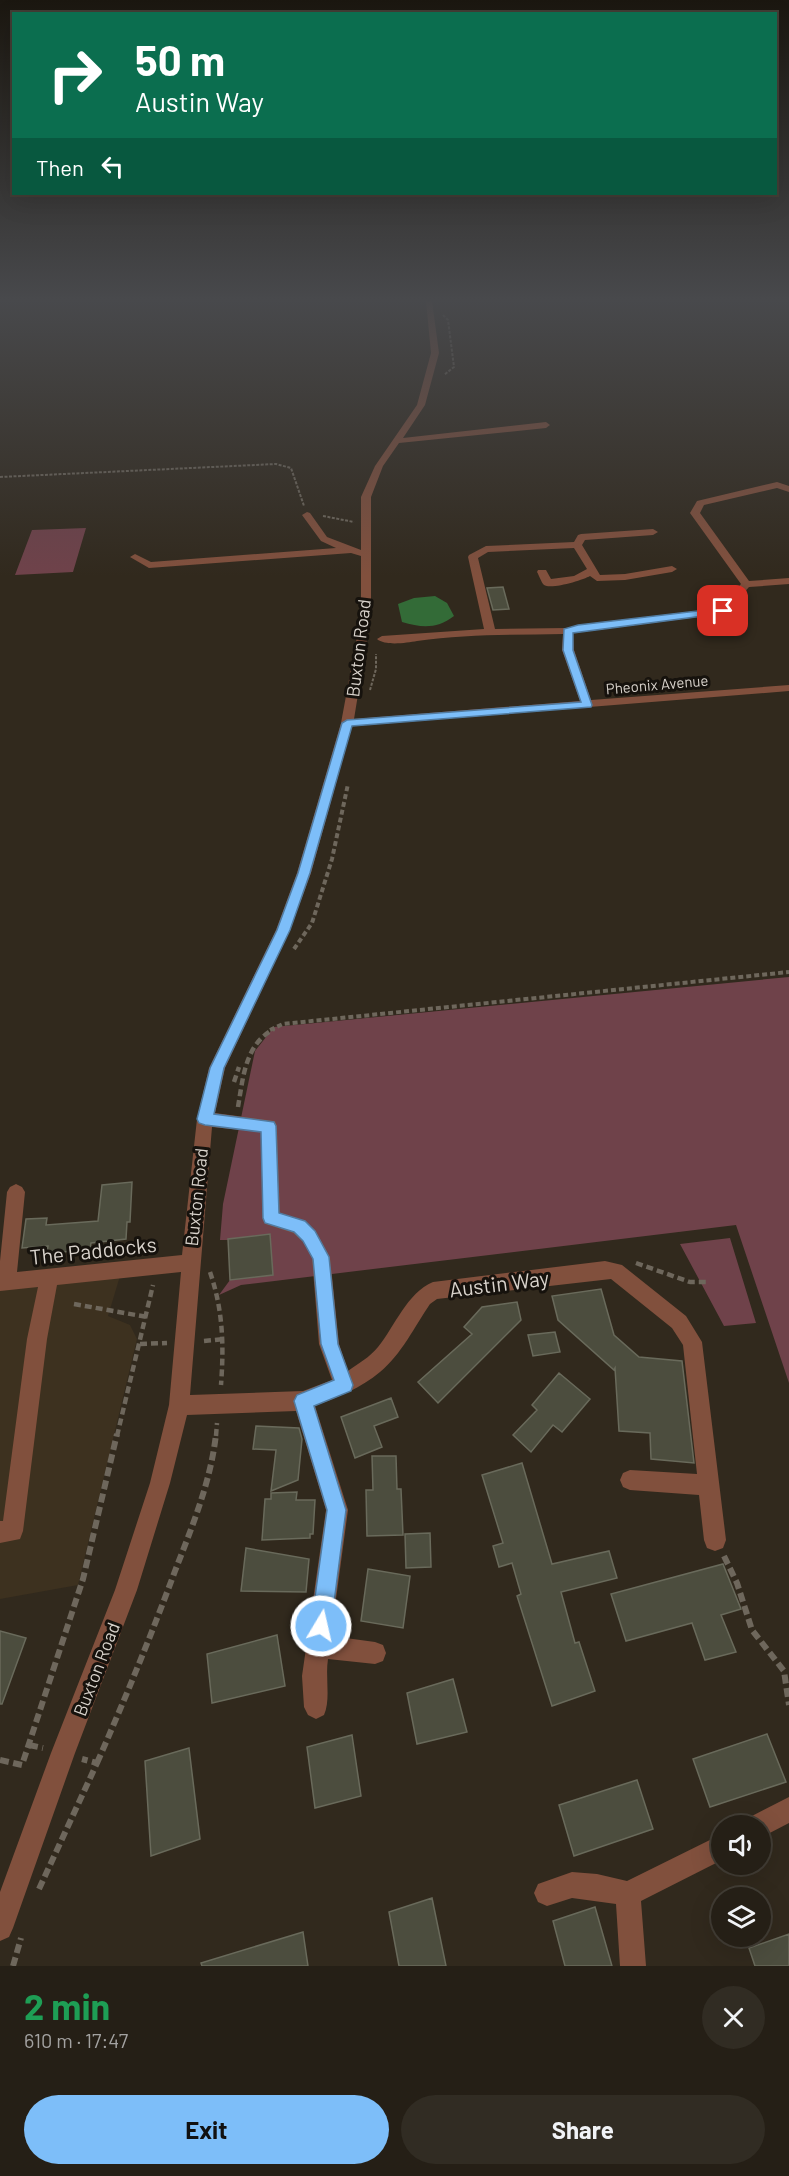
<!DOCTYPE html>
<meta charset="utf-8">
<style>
body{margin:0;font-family:Barlow,sans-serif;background:#312c23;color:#f1f3f6;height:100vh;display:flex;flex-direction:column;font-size:22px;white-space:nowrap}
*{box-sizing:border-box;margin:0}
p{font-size:20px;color:#a3a2a1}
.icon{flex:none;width:33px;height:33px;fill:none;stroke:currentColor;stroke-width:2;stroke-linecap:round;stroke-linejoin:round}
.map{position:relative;height:1966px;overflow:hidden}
.side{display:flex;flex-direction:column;background:#251f16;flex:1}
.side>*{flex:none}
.guide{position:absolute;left:12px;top:12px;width:765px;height:183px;border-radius:0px;box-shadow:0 6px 24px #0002,0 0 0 2px #423d35;background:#0b6e4f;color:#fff;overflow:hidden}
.buttons{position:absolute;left:711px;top:1815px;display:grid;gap:12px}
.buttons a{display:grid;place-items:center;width:60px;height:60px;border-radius:50%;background:#251f16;box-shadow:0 6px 24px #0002,0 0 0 2px #423d35;font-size:30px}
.pin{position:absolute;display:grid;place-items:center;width:51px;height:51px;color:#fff;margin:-26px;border-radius:12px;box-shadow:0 3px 9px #0006}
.me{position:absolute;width:66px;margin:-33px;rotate:9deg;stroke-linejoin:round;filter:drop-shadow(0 0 4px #0008)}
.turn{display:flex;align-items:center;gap:21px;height:126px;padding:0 24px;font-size:27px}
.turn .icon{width:78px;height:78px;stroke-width:2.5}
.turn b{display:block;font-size:42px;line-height:51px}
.then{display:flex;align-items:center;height:57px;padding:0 24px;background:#0003;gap:12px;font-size:22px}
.round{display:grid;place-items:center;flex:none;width:63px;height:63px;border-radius:32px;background:#312c23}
.headline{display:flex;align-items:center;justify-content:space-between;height:102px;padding:0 24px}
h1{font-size:36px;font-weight:700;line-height:45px;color:#1e9e55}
.cta{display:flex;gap:12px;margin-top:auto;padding:12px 24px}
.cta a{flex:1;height:69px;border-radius:36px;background:#7dbef9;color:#111;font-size:24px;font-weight:700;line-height:69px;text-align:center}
.cta a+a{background:#312c23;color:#f1f3f6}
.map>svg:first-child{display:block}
.built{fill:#3d311f}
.green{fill:#6f424a}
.water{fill:#336b37}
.building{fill:#4c4d3e;stroke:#696a5b;stroke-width:1.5}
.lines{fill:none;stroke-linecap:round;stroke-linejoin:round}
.path-far3{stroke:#6e675c;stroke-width:2;stroke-dasharray:3 1.5;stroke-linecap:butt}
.path-far2{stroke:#6e675c;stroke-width:4;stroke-dasharray:5 3;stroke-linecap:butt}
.path-far1{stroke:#6e675c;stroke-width:4.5;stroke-dasharray:7 4;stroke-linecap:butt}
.path{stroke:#6e675c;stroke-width:6;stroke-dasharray:9 4.5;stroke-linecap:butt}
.minor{fill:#81503d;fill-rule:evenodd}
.route{fill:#7dbef9;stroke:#517ca2;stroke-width:1.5}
.labels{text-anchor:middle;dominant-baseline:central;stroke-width:6;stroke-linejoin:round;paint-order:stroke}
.far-street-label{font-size:15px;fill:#d9d3cc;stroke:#16120d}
.street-label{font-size:18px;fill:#d9d3cc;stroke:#16120d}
.near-street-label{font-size:21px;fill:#d9d3cc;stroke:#16120d}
</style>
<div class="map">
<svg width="789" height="1966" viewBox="0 0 789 1966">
<rect width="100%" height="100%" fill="#31291d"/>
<path class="built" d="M123,1266L108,1316L130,1325L137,1339L78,1585L0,1599V1276Z"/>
<path class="green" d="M86,528L73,572L15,575L32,530Z
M789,977V1383L736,1225L241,1285L219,1295L230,1280L228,1240H220L223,1204L255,1051L274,1027Z
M730,1238L756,1323L724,1326L680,1244Z"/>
<path class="water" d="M435,596L447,603L454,616C437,629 422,628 402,622L398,604L414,598Z"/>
<path class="building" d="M503,587L509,609L493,610L487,588Z
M132,1182L130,1222H127L126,1239L91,1243L90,1250L47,1253L48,1246L22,1248L26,1219L47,1218L46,1225L98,1221L102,1185Z
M270,1234L273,1275L230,1280L228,1239Z
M601,1289L614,1335L639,1357L682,1361L694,1463L651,1459L650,1433L619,1431L615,1368L614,1370L558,1320L552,1296Z
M517,1302L521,1320L438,1403L418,1382L472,1334L464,1327L482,1307Z
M555,1332L560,1352L533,1356L528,1335Z
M559,1373L590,1399L562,1432L553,1425L531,1452L513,1435L537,1410L532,1405Z
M391,1398L398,1417L374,1426L382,1447L355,1458L341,1417Z
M256,1426L299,1428L302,1439L298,1480L271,1491L276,1450L253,1449Z
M372,1456H396L397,1489H401L403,1535L367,1536L366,1490H373Z
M522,1463L552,1564L609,1551L617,1578L561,1592L575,1643L579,1642L595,1691L552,1706L517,1596L521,1594L512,1563L499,1567L493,1546L503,1543L482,1475Z
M297,1492L296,1500H315L313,1534H310V1538L262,1540L265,1499H271V1493Z
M430,1533L431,1567L406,1568L405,1534Z
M246,1548L309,1559L306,1592L241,1591Z
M723,1564L741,1609L721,1615L736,1652L705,1660L692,1623L626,1641L611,1594Z
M368,1569L410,1576L403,1628L361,1621Z
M0,1631L26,1638L2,1704H0Z
M277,1635L285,1686L212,1703L207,1654Z
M453,1679L467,1732L417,1744L407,1693Z
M767,1734L786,1782L710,1807L693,1759Z
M352,1735L361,1796L315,1808L307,1747Z
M189,1748L200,1839L151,1856L145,1761Z
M637,1780L653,1829L574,1856L559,1805Z
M432,1898L446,1966H399L389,1912Z
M595,1907L612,1966H565L553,1921Z
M303,1932L308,1966H202L201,1963Z
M789,1934V1966H755L749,1948Z"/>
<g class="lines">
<path class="path-far3" d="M443,315L448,320L454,367L444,375
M0,477L276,464L291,468L304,506
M323,516L354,522
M370,690L376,669V654"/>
<path class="path-far2" d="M294,949L312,923L332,859L348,784
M270,1030L283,1024L789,972"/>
<path class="path-far1" d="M234,1082L239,1067
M238,1107C243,1078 245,1044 274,1029
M636,1263L690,1282H708
M210,1272C223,1310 224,1345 221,1385
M74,1304L147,1317
M204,1341L224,1339
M140,1344L167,1343
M117,1436L153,1285
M216,1436L217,1423"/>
<path class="path" d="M724,1556L737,1583L752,1630L784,1671L789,1705
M29,1745L43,1748
M0,1760L22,1765L83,1579L117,1434
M97,1763C125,1699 151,1636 175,1571C192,1527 211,1481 216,1434
M39,1889L97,1763L82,1759
M13,1966L21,1938"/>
<path class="minor" d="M426,301H432L439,353L425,405L403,438L546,422L550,425L546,428L399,443L383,466L371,497V615L354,719L580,701L562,650L563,634C514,635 466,634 417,641C406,643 385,646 377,639L382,636L484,629L468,557L469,555L486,546L574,542L578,535L581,534L653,529L658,532L653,535L585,540L582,545L600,575L625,574L672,566L677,569L672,572L625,580L597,581L590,576C583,580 551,590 544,585C541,582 539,575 537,572L538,570H546L551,579L574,576L587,569L574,548L488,552L478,558L495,629L567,628L719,608L741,584L690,513L697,501L777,482L789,486V492L777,488L704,505L700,513L749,581L789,578V584L749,587L726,613L722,614L573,633L574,650L591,700L789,685V691L352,726L311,873L290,930L225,1068L215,1113L275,1121L277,1126L280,1213L305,1221L315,1230L330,1257L339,1344L348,1371C359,1363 370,1357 378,1347C395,1326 407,1293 433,1282L605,1261L622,1265L686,1316L702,1342L726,1540L723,1548L715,1551L707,1548L704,1540L699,1495L630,1490L623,1487L620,1480L623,1473L630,1470L697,1474L683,1345L672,1328L611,1279L437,1299L430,1304C415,1326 401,1355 380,1372C361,1388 338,1397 315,1406L348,1510L331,1636L375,1642L383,1645L386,1653L383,1661L375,1664L328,1659C325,1677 331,1699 324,1715L316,1719L308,1715L304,1707L302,1676L326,1510L296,1411L187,1415L170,1483L137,1590L75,1753L13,1928L9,1937L0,1941V1892L51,1753L115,1590L150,1483L169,1405L181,1272L57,1285L47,1339L23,1531L20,1539L0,1543V1521H3L27,1339L38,1287L0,1291V1261L7,1192L10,1187L16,1184L22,1187L25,1192L17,1272L182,1255L197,1119L209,1068L276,930L297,873L341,723L361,615V556L351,553L149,568L130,557L135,554L151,562L336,548L321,541L302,515L307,512L310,513L327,537L361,550V497L375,466L417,405L431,353ZM212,1127L261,1132L262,1218L265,1224L293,1233L303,1242L312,1258L319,1344L332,1380L303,1391L190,1395Z
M789,1797V1823L760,1838V1826H747L750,1817Z
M722,1834V1860L641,1901L646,1966H620L616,1904L572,1898L547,1906L538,1902L534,1893L538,1884L572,1872L597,1874L627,1881Z"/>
</g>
<linearGradient id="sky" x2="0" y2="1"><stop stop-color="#1b1710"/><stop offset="0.52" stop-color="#48494c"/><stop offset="1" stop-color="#48494c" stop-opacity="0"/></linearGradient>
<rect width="789" height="576" fill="url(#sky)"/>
<path class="route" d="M723,608L727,611L726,613L573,633V650L592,705L591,707L352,726L310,873L290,930L224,1068L214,1114L274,1122L276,1126L279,1213L305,1221L315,1231L329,1257L338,1344L353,1385L351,1391L314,1406L346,1510L331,1626L328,1633L321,1636L314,1633L311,1626L327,1510L294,1401L297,1395L334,1380L321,1344L313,1259L303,1241L294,1232L265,1223L263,1218L261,1132L205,1125L199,1123L197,1119L210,1068L277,930L298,873L342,723L347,720L581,702L563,650L564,629L578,625Z"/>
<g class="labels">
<g class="far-street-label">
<text transform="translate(657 684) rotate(-5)">Pheonix Avenue</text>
</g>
<g class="street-label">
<text transform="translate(358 648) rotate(-83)">Buxton Road</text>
<text transform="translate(196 1197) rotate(-84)">Buxton Road</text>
<text transform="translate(96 1669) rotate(-69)">Buxton Road</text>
</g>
<g class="near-street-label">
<text transform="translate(93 1250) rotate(-6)">The Paddocks</text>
<text transform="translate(499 1283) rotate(-7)">Austin Way</text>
</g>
</g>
</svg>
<div class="buttons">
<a><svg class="icon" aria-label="sound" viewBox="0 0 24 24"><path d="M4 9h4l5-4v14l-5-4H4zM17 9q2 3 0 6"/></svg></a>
<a><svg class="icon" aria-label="layers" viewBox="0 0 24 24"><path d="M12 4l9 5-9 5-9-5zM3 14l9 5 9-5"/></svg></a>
</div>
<div class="pin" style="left:723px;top:611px;background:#d93025"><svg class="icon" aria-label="arrive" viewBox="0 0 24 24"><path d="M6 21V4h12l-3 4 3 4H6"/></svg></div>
<svg class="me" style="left:321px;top:1626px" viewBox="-20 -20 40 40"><circle r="17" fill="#7dbef9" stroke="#fff" stroke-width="3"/><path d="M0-11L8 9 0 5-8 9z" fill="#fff"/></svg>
<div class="guide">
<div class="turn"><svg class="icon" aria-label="right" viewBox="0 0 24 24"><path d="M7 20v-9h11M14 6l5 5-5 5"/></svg><div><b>50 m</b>Austin Way</div></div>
<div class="then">Then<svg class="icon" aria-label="left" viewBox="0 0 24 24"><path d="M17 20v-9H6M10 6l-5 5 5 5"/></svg></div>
</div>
</div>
<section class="side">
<div class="headline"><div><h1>2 min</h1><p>610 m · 17:47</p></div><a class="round"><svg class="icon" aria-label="close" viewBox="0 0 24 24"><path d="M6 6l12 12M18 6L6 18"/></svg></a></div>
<div class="cta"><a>Exit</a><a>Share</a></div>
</section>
